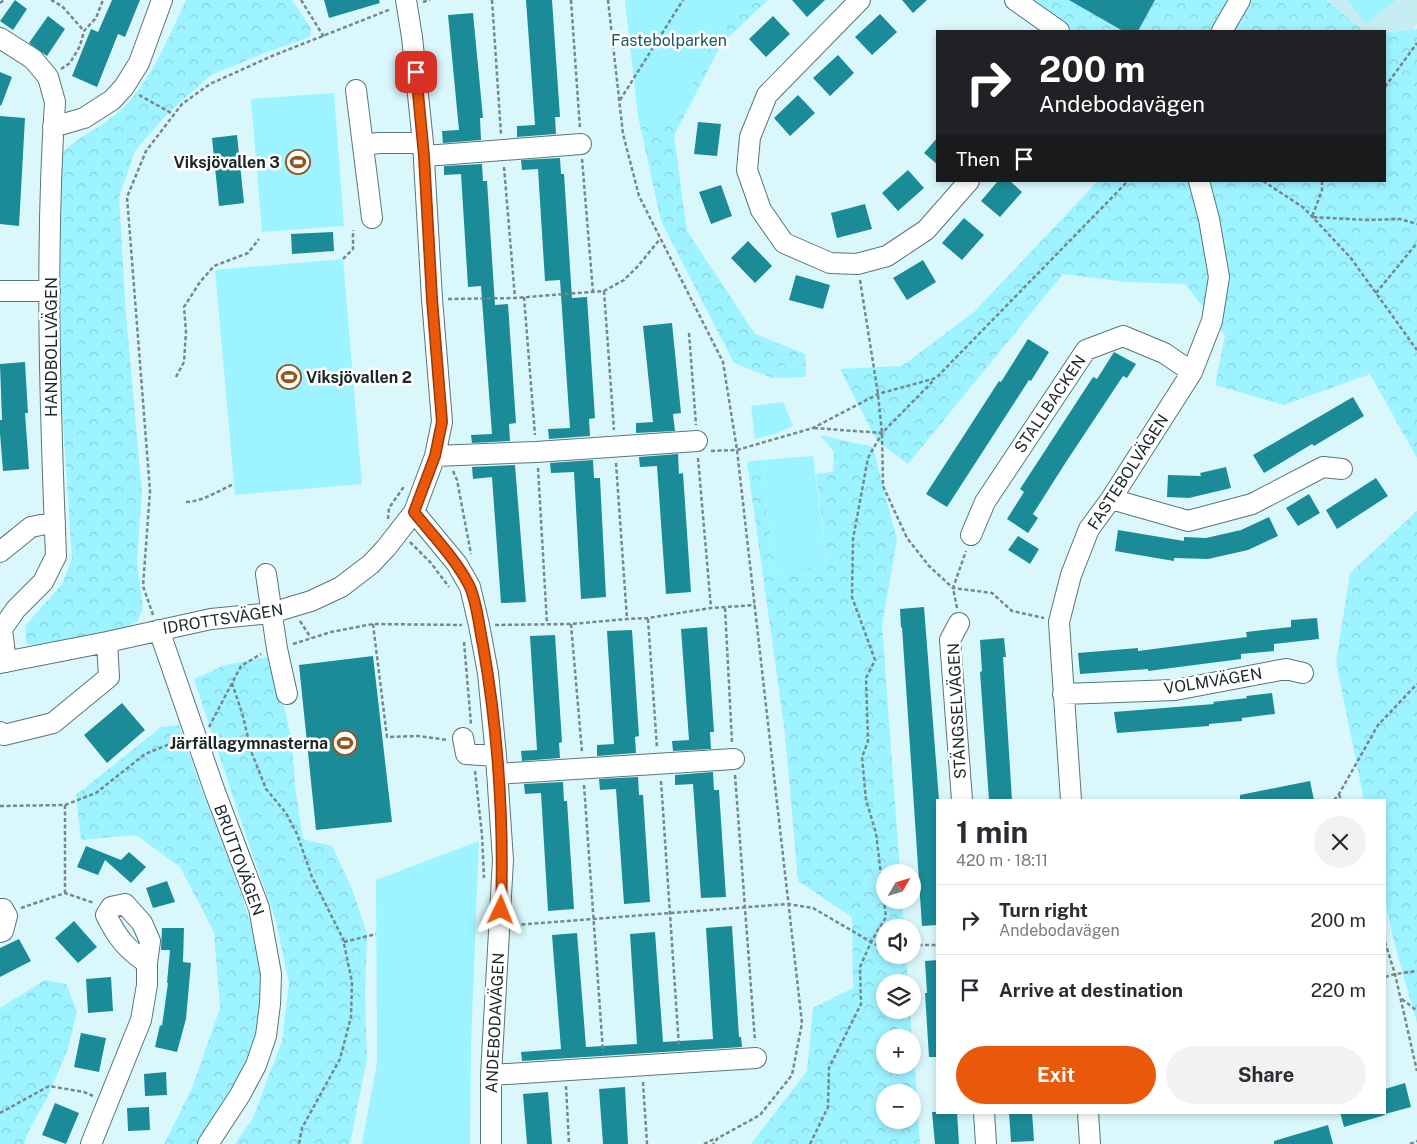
<!DOCTYPE html>
<meta charset="utf-8">
<style>
body{margin:0;font-family:"Public Sans",sans-serif;background:#f2f2f3;color:#2b2b33;height:100vh;display:flex;flex-direction:column;font-size:19px;white-space:nowrap}
*{box-sizing:border-box;margin:0}
p{font-size:16px;color:#7c7c81}
.icon{flex:none;width:28px;height:28px;fill:none;stroke:currentColor;stroke-width:2;stroke-linecap:round;stroke-linejoin:round}
.map{position:relative;flex:1;overflow:hidden}
.side{position:absolute;left:936px;top:799px;width:450px;height:315px;display:flex;flex-direction:column;background:#fff;border-radius:0px;box-shadow:0 2px 8px #0003}
.side>*{flex:none}
.banner{position:absolute;left:936px;top:30px;width:450px;height:152px;border-radius:0px;box-shadow:0 2px 8px #0003;background:#202124;color:#fff;overflow:hidden}
.needle{width:32px;rotate:51deg}
.tools{position:absolute;left:876px;top:864px;display:grid;gap:10px}
.tools a{display:grid;place-items:center;width:45px;height:45px;border-radius:50%;background:#fff;box-shadow:0 2px 8px #0003;font-size:25px}
.pin{position:absolute;display:grid;place-items:center;width:42px;height:42px;color:#fff;margin:-21px;border-radius:10px;box-shadow:0 2px 8px #0006}
.me{position:absolute;width:55px;margin:-28px;rotate:2deg;stroke-linejoin:round;filter:drop-shadow(0 0 4px #0008)}
.turn{display:flex;align-items:center;gap:18px;height:105px;padding:0 20px;font-size:22px}
.turn .icon{width:65px;height:65px;stroke-width:2.5}
.turn b{display:block;font-size:35px;line-height:42px}
.then{display:flex;align-items:center;height:48px;padding:0 20px;background:#0003;gap:10px;font-size:19px}
.round{display:grid;place-items:center;flex:none;width:52px;height:52px;border-radius:26px;background:#f2f2f3}
.head{display:flex;align-items:center;justify-content:space-between;height:85px;padding:0 20px}
h1{font-size:30px;font-weight:700;line-height:38px}
.primary-button{display:flex;gap:10px;margin-top:auto;padding:10px 20px}
.primary-button a{flex:1;height:58px;border-radius:30px;background:#ea580c;color:#fff;font-size:20px;font-weight:700;line-height:58px;text-align:center}
.primary-button a+a{background:#f2f2f3;color:#2b2b33}
ul{padding:0;list-style:none}
li{display:flex;align-items:center;gap:15px;height:70px;padding:0 20px;border-top:1px solid #e1e1e2}
li div{flex:1}
li b{display:block;font-size:19px}
li em{font-style:normal}
.map>svg:first-child{display:block}
.built{fill:#c6edf2}
.forest{fill:url(#forest-crowns);fill-rule:evenodd}
.park{fill:#9df3ff}
.building{fill:#1b8b97}
.lines{fill:none;stroke-linecap:round;stroke-linejoin:round}
.minor-casing{stroke:#5a7578;stroke-width:22}
.path{stroke:#75898c;stroke-width:2.5;stroke-dasharray:4 2.5;stroke-linecap:butt}
.minor{stroke:#fff;stroke-width:20}
.route-casing{stroke:#983908;stroke-width:12}
.route{stroke:#ea580c;stroke-width:9}
.labels{text-anchor:middle;dominant-baseline:central;stroke-width:5;stroke-linejoin:round;paint-order:stroke}
.park-label{font-size:16px;fill:#215960;stroke:#fff}
.poi-label{font-size:16px;font-weight:bold;fill:#1b2728;stroke:#fff;text-anchor:end}
.street-label{font-size:16px;fill:#1b2728;stroke:#fff}
</style>
<div class="map">
<svg width="1417" height="1144" viewBox="0 0 1417 1144">
<defs>
<pattern id="forest-crowns" width="20" height="18" patternUnits="userSpaceOnUse" patternTransform="scale(1.25)"><rect width="20" height="18" fill="#9df3ff"/><path d="M2 6a3 3 0 1 1 6 0M12 15a3 3 0 1 1 6 0" fill="none" stroke="#87d0db"/></pattern>
</defs>
<rect width="100%" height="100%" fill="#daf8fc"/>
<path class="built" d="M1326,0H1417V24L1413,29L1385,32L1364,31Z"/>
<path class="forest" d="M186,0H292L311,28L310,37L267,52L211,75L168,113L135,151L119,197L126,314L142,492L137,562L143,608L137,622L123,629L40,647L26,643L25,626L62,584L72,559L60,378L61,154C79,135 106,126 125,106C153,77 169,36 186,0Z
M625,0H768L722,43L674,136L687,231L755,334L805,354L806,366L772,367V378L734,363L661,221L638,116Z
M1032,0H1326L1364,31H1072Z
M1417,29V458L1370,374L1284,405L1215,385L1225,335L1185,284L1127,282L1063,274L908,464L877,441L840,369L902,366L974,312L1098,181H1385V32Z
M820,435L873,447L897,540L882,625L900,872H885V900H902L904,927L885,928V955H906L908,982H885V1010H910L912,1037L885,1038V1065H912L913,1042L920,1144H751L807,1071L813,1008L853,988L852,917L798,881L785,733L747,462L761,460L775,573L827,564L816,474L833,472L834,452ZM885,1092H912V1120H885Z
M1417,511V1023L1394,942L1385,900V800H1364L1336,662L1350,573Z
M273,656L292,742L295,786L303,839L332,846L352,889L367,933L365,996L367,1059L350,1144H235L253,1118L282,1041L289,983L276,921L242,824L194,679L225,665Z
M179,725L205,799L238,884L255,936L264,1002L251,1063L202,1144H164L192,1088L220,1008L214,932L180,867L136,835L81,840L76,795L161,727Z
M45,980L66,984L77,1011L68,1049L47,1098L28,1132L24,1144H0V1008Z"/>
<path class="park" d="M625,0H750L715,35L677,120L639,119Z
M1347,0H1396L1366,24Z
M334,93L344,226L262,232L251,99Z
M343,259L362,484L235,495L215,270Z
M806,366V377L772,378V367Z
M783,402L793,426L775,434L755,439L751,406Z
M813,456L827,565L775,573L761,460Z
M479,841L471,1045L470,1144H362L377,1063L376,880Z"/>
<path class="building" d="M15,0L27,9L13,30L0,21Z
M112,0H140L125,37L118,34L97,87L72,76L91,29L98,32Z
M324,0H379L380,3L329,18Z
M526,0H552L560,117H555L556,134L517,137V126L535,125Z
M792,0H825L807,17Z
M902,0H927L913,13Z
M1069,0H1155L1138,31H1123Z
M473,13L483,118H480L481,140L443,143L442,131L459,130L448,15Z
M880,14L897,32L872,55L855,37Z
M48,16L65,29L47,56L29,43Z
M773,16L790,34L766,57L749,39Z
M838,55L854,73L830,96L813,78Z
M0,72L12,77L1,106L0,105Z
M798,95L815,113L790,136L774,118Z
M0,116L25,118L19,226L0,224Z
M698,122L721,124L717,156L694,154Z
M237,135L244,203L219,206L212,138Z
M938,137V165L924,153Z
M560,158L561,174H564L572,298L587,297L595,418L589,419L590,436L549,439L548,429L570,428L560,280L545,281L538,169L522,170L521,160Z
M482,164L483,181H487L495,305L508,304L516,423L509,424L510,441L472,443L471,435L492,434L481,286L468,287L461,174L444,175V166Z
M908,170L924,188L898,211L882,193Z
M998,181H1010L1022,192L1000,217L981,201Z
M721,185L732,216L711,224L699,192Z
M865,204L872,229L837,238L831,213Z
M964,218L984,235L962,260L942,243Z
M333,232L334,251L292,254L291,234Z
M748,241L772,266L755,283L731,258Z
M923,260L936,282L907,300L893,278Z
M796,275L830,285L823,309L789,300Z
M672,323L681,413L673,414L675,431L636,433V423L653,422L643,326Z
M1028,339L1049,352L1031,381L1029,380L947,507L926,494L999,381L1001,382Z
M1114,352L1136,364L1127,378L1123,376L1066,462L1033,514L1038,518L1028,533L1007,519L1024,492L1020,489L1093,377L1097,379Z
M25,362L28,413H25L29,469L3,471L0,433V420H2L0,364Z
M1353,397L1364,416L1314,446L1312,444L1264,473L1253,455Z
M678,454L679,474L683,473L691,592L666,594L657,466L640,467L639,457Z
M593,460L594,478H600L606,597L581,599L574,472L551,473L550,463Z
M515,465L526,602L501,603L492,477L473,479L472,467Z
M1226,467L1231,488L1189,498L1167,497L1168,475L1201,476L1200,473Z
M1376,478L1388,496L1337,529L1326,510Z
M1309,494L1320,513L1298,526L1286,508Z
M1269,517L1278,536L1248,550L1208,559L1174,558V561L1115,551L1118,530L1184,541V537L1206,538L1241,530Z
M1018,536L1039,549L1030,564L1008,550Z
M924,607L939,800H938V925L922,926L902,627L901,628L900,609Z
M1317,618L1319,639L1274,644V651L1241,654V659L1148,671V669L1080,674L1078,653L1138,648V651L1247,637L1246,632L1291,627V620Z
M707,627L714,732H710L711,749L673,751L672,741L689,740L681,629Z
M632,630L639,736L635,737L636,753L597,756V745L614,744L607,631Z
M555,635L562,742L559,743L560,758L522,761L521,751L537,750L530,636Z
M1004,638L1006,657H1003L1012,800H989L980,672L982,671L980,640Z
M373,656L392,822L316,830L299,665Z
M1272,693L1275,714L1242,718V721L1209,724V726L1117,733L1114,712L1214,704L1213,702L1247,698L1246,696Z
M122,703L145,730L107,763L84,735Z
M713,772L714,790H719L726,897L701,898L693,784L675,785V775Z
M638,777L639,795H643L650,902L624,904L616,789L600,790L599,779Z
M1310,781L1314,800H1240V795Z
M563,782L564,801H567L574,909L548,911L541,793L525,794L524,784Z
M86,846L121,860L129,852L146,867L131,883L105,860L98,875L77,867Z
M167,881L175,902L153,908L146,888Z
M74,921L97,947L78,963L55,938Z
M732,926L739,1037H741L742,1047L522,1061L521,1052L561,1049L552,935L577,933L586,1047L637,1044L630,934L655,932L663,1042L713,1039L706,928Z
M162,928H184L183,962L191,963L186,1019L177,1052L155,1047L160,1025L162,1026L168,983H167L170,950H161Z
M19,939L31,961L0,977V948Z
M938,960V1057H929L925,993H927L925,961Z
M111,977L113,1011L88,1013L86,979Z
M81,1033L106,1038L99,1072L74,1067Z
M166,1072L167,1095L145,1096L144,1074Z
M1405,1083L1411,1107L1385,1114V1089Z
M625,1087L628,1144H603L599,1089Z
M548,1092L552,1144H527L523,1094Z
M55,1103L79,1113L66,1144L42,1135Z
M149,1107L150,1130L128,1131L127,1108Z
M932,1112H957L959,1144H935Z
M1009,1112H1032L1034,1141L1011,1142Z
M1340,1112H1384L1385,1115L1344,1127Z
M1328,1125L1333,1144H1274V1141Z"/>
<g class="lines">
<defs>
<path id="minor" d="M860,0L767,95L750,137L747,170L761,210L784,243L830,263L857,264L887,256L926,230L969,181
M1015,0L1059,31
M1222,31L1240,0
M0,38L33,59L48,77L55,102C45,253 50,405 56,556L43,582L16,609L2,629L6,662
M356,90L372,218
M53,127L84,118L112,100L124,87L139,63L162,0
M363,145L379,143H423
M425,156L581,144
M0,291H50
M435,456L536,452L697,441
M1111,499L1188,521L1252,504L1323,467L1342,469
M414,512L457,564L470,587L479,625L488,673L496,756L503,860L491,1075V1144
M971,535L985,502L1086,350L1123,336L1164,353L1192,372
M0,552L31,527L55,522
M266,574L277,649L287,694
M959,623L950,640L962,800
M159,630L215,792L259,908L271,974L270,1004L266,1036L256,1065L240,1095L208,1144
M0,663L107,642L211,619L271,613L311,601L341,587L371,564L386,548L414,512L435,456L442,422L432,299L423,143L412,37L406,0
M1063,694L1175,690L1286,669L1303,673
M0,732L4,735L53,723L109,677L107,642
M463,738L466,754L496,756
M497,774L734,759
M1071,800L1059,622L1071,575L1089,529L1111,499L1192,372L1212,321L1219,277L1209,219L1199,181
M0,909H3L7,916L3,931L0,932
M491,1075L756,1058
M984,1112L986,1144
M1088,1112L1090,1144
M91,1144L141,1020L147,985V963L150,941L142,923L125,904L111,907L106,915C117,937 126,949 147,963"/>
</defs>
<use href="#minor" class="minor-casing"/>
<path class="path" d="M51,0L62,6L84,31
M301,0L324,37
M492,0L501,134
M571,0L580,129
M608,0L623,134L639,196L723,362L737,450L802,1023L792,1075L760,1115L718,1138L713,1144
M423,2L430,0
M0,3L4,0
M61,69L70,63L80,46L84,31L96,18L103,0
M1385,87L1417,43
M139,95L173,114
M620,100L683,0
M582,159L593,292
M504,167L515,298
M1263,181L1304,208L1350,257L1417,350
M1322,181V190L1312,217L1367,220L1400,219L1417,224
M343,259L353,249V230
M860,280L878,394L882,433L883,486L907,538L929,566L953,588L992,593L1012,611L1044,618
M604,291L614,430
M1376,293L1417,243
M524,297L535,435
M448,299L515,298L604,291L624,280L638,266L660,239
M689,333L696,425
M176,377L184,362L186,332L184,307L200,282L214,266L248,253L259,239
M814,428L882,433L934,380
M711,451L737,450L813,428L878,394L936,378L1128,181
M698,458L711,608
M616,463L627,619
M538,468L547,624
M453,471L457,480L471,554
M186,502C204,501 218,491 234,484
M388,519L389,508L405,485
M410,542L431,563L449,587
M725,608L732,742
M957,608L953,588L966,551
M153,615L143,586L150,491L127,197L146,151L182,104L210,84L272,56L391,9
M648,619L657,748
M300,621L311,638
M373,624L387,737L418,736L448,740
M571,624L582,752
M495,625L571,624L627,619L648,618L711,608L755,605
M464,642L471,724
M293,644L331,632L373,624L462,625
M232,683L243,716L251,751
M209,727L241,666L261,654
M215,740L232,747L251,751L266,789L286,813L297,834L312,877L343,939L352,982L351,1017L340,1059L302,1128L299,1144
M475,771L482,835L484,878
M735,775L755,1041
M661,781L679,1047
M584,785L603,1052
M1339,794L1341,800
M1334,800L1339,794L1378,725L1417,684
M65,805V893
M0,806L65,805L96,793L145,754L180,740
M21,908L65,893L94,903
M515,925L788,904L813,908L878,946H885
M344,942L376,934
M1385,942L1395,974L1417,1071
M912,945H938
M1385,977L1395,974L1417,971
M1402,999L1417,1011
M643,1082L647,1144
M566,1086L569,1144
M0,1113L49,1086L84,1092L93,1096
M704,1144L716,1138
M810,1144L828,1107L829,1068L861,1004L860,967L871,942L886,917L876,833L866,800L862,757L868,741L866,678L875,660L852,597L853,539L868,458L882,433
M1410,1144L1417,1141"/>
<use href="#minor" class="minor"/>
</g>
<g class="lines">
<defs>
<path id="route" d="M416,72L424,156L432,299L442,422L435,456L414,512C433,536 455,558 469,585C477,601 479,627 483,645C498,731 504,822 501,910"/>
</defs>
<use href="#route" class="route-casing"/>
<use href="#route" class="route"/>
</g>
<defs>
<symbol id="stadium-ring" viewBox="-11 -11 22 22"><circle r="9.5" fill="#fff" stroke="#94541e" stroke-width="1.5"/><path d="M0-5a6.5 5 0 1 0 0 10a6.5 5 0 1 0 0-10ZM-3.5-1.8h7v3.6h-7Z" fill="#94541e"/></symbol>
</defs>
<g fill-rule="evenodd">
<use href="#stadium-ring" x="284" y="148" width="28" height="28"/>
<use href="#stadium-ring" x="275" y="363" width="28" height="28"/>
<use href="#stadium-ring" x="331" y="729" width="28" height="28"/>
</g>
<g class="labels">
<g class="park-label">
<text x="669" y="40">Fastebolparken</text>
</g>
<g class="poi-label">
<text x="280" y="162">Viksjövallen 3</text>
<text x="306" y="377" text-anchor="start">Viksjövallen 2</text>
<text x="328" y="743">Järfällagymnasterna</text>
</g>
<g class="street-label">
<text transform="translate(51 347) rotate(-90)">HANDBOLLVÄGEN</text>
<text transform="translate(1050 404) rotate(-56)">STALLBACKEN</text>
<text transform="translate(1128 472) rotate(-57)">FASTEBOLVÄGEN</text>
<text transform="translate(223 619) rotate(-9)">IDROTTSVÄGEN</text>
<text transform="translate(1213 681) rotate(-9)">VOLMVÄGEN</text>
<text transform="translate(957 711) rotate(-93)">STÄNGSELVÄGEN</text>
<text transform="translate(239 860) rotate(70)">BRUTTOVÄGEN</text>
<text transform="translate(495 1023) rotate(-87)">ANDEBODAVÄGEN</text>
</g>
</g>
</svg>
<div class="tools">
<a><svg class="needle" viewBox="-14 -14 28 28"><path d="M0-13l5 13h-10z" fill="#e53935"/><path d="M0 13l5-13h-10z" fill="#7c7c81"/></svg></a>
<a><svg class="icon" aria-label="sound" viewBox="0 0 24 24"><path d="M4 9h4l5-4v14l-5-4H4zM17 9q2 3 0 6"/></svg></a>
<a><svg class="icon" aria-label="layers" viewBox="0 0 24 24"><path d="M12 4l9 5-9 5-9-5zM3 14l9 5 9-5"/></svg></a>
<a>+</a>
<a>−</a>
</div>
<div class="pin" style="left:416px;top:72px;background:#d93025"><svg class="icon" aria-label="arrive" viewBox="0 0 24 24"><path d="M6 21V4h12l-3 4 3 4H6"/></svg></div>
<svg class="me" style="left:501px;top:910px" viewBox="-20 -20 40 40"><path d="M0-17L14 15 0 8-14 15z" fill="#ea580c" stroke="#fff" stroke-width="4"/></svg>
<div class="banner">
<div class="turn"><svg class="icon" aria-label="right" viewBox="0 0 24 24"><path d="M7 20v-9h11M14 6l5 5-5 5"/></svg><div><b>200 m</b>Andebodavägen</div></div>
<div class="then">Then<svg class="icon" aria-label="arrive" viewBox="0 0 24 24"><path d="M6 21V4h12l-3 4 3 4H6"/></svg></div>
</div>
<section class="side">
<div class="head"><div><h1>1 min</h1><p>420 m · 18:11</p></div><a class="round"><svg class="icon" aria-label="close" viewBox="0 0 24 24"><path d="M6 6l12 12M18 6L6 18"/></svg></a></div>
<ul>
<li><svg class="icon" aria-label="right" viewBox="0 0 24 24"><path d="M7 20v-9h11M14 6l5 5-5 5"/></svg><div><b>Turn right</b><p>Andebodavägen</p></div><em>200 m</em></li>
<li><svg class="icon" aria-label="arrive" viewBox="0 0 24 24"><path d="M6 21V4h12l-3 4 3 4H6"/></svg><div><b>Arrive at destination</b></div><em>220 m</em></li>
</ul>
<div class="primary-button"><a>Exit</a><a>Share</a></div>
</section>
</div>
